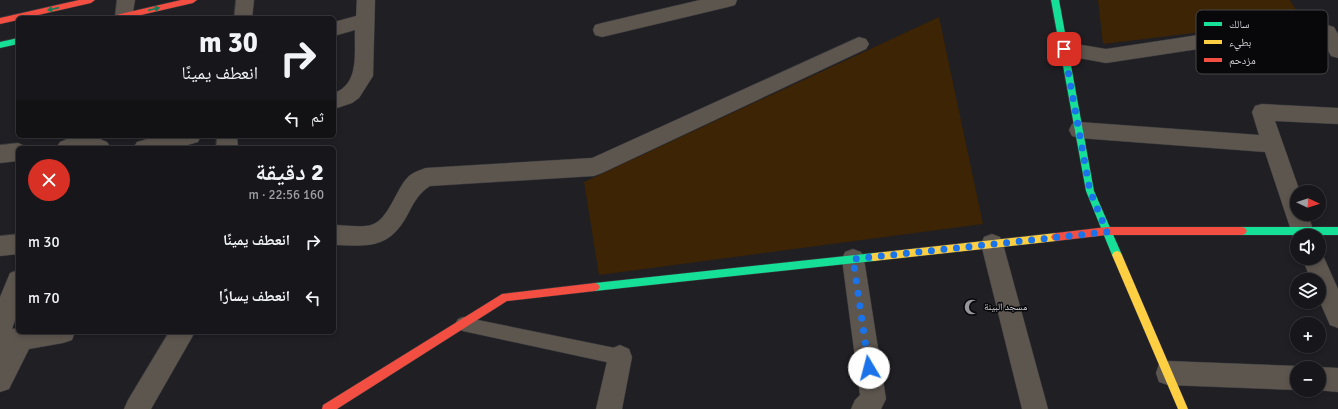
<!DOCTYPE html>
<html lang="ar">
<meta charset="utf-8">
<style>
body{margin:0;font-family:Signika,"Noto Naskh Arabic",sans-serif;background:#202024;color:#f1f3f6;direction:rtl;height:100vh;display:flex;flex-direction:column;font-size:15px;white-space:nowrap}
*{box-sizing:border-box;margin:0}
p{font-size:13px;color:#9e9fa3}
.icon{flex:none;width:22px;height:22px;fill:none;stroke:currentColor;stroke-width:2;stroke-linecap:round;stroke-linejoin:round}
.map{position:relative;flex:1;overflow:hidden;direction:ltr}
.sheet{position:absolute;left:16px;top:146px;width:320px;height:188px;display:flex;flex-direction:column;background:#17171b;border-radius:6px;box-shadow:0 2px 6px #0003,0 0 0 1px #36363a;direction:rtl}
.sheet>*{flex:none}
.banner{position:absolute;left:16px;top:16px;width:320px;height:122px;border-radius:6px;box-shadow:0 2px 6px #0003,0 0 0 1px #36363a;direction:rtl;background:#17171b;color:#f1f3f6;overflow:hidden}
.needle{width:26px;rotate:94deg}
.tools{position:absolute;left:1290px;top:185px;display:grid;gap:8px}
.tools a{display:grid;place-items:center;width:36px;height:36px;border-radius:50%;background:#17171b;box-shadow:0 2px 6px #0003,0 0 0 1px #36363a;font-size:20px}
.pin{position:absolute;display:grid;place-items:center;width:34px;height:34px;color:#fff;margin:-17px;border-radius:8px;box-shadow:0 2px 6px #0006}
.me{position:absolute;width:44px;margin:-22px;rotate:352deg;stroke-linejoin:round;filter:drop-shadow(0 0 3px #0008)}
.turn{display:flex;align-items:center;gap:14px;height:84px;padding:0 12px;font-size:18px}
.turn .icon{width:52px;height:52px;stroke-width:2.5}
.turn b{display:block;font-size:28px;line-height:34px}
.then{display:flex;align-items:center;height:38px;padding:0 12px;background:#0003;gap:8px;font-size:15px}
.round{display:grid;place-items:center;flex:none;width:42px;height:42px;border-radius:21px;background:#202024}
.summary{display:flex;align-items:center;justify-content:space-between;height:68px;padding:0 12px}
h1{font-size:24px;font-weight:700;line-height:30px}
ul{padding:0;list-style:none}
li{display:flex;align-items:center;gap:12px;height:56px;padding:0 12px}
li div{flex:1}
li b{display:block;font-size:15px}
li em{font-style:normal}
.map>svg:first-child{display:block}
.green{fill:#3c2405}
.lines{fill:none;stroke-linecap:round;stroke-linejoin:round}
.lane-casing{stroke:#39393d;stroke-width:1}
.street-casing{stroke:#39393d;stroke-width:1}
.fast-casing{stroke:#39393d;stroke-width:1}
.slow-casing{stroke:#39393d;stroke-width:1}
.jam-casing{stroke:#39393d;stroke-width:1}
.lane{fill:#5d564f;fill-rule:evenodd}
.street{fill:#5d564f;fill-rule:evenodd}
.fast{fill:#16e098;fill-rule:evenodd}
.slow{fill:#ffcf43;fill-rule:evenodd}
.jam{fill:#f24e42;fill-rule:evenodd}
.oneway{fill:#107f59}
.route{stroke:#1a73e8;stroke-width:7;stroke-dasharray:0 12.6}
.labels{text-anchor:middle;dominant-baseline:central;stroke-width:3;stroke-linejoin:round;paint-order:stroke}
.poi-label{font-size:10px;fill:#d5d5da;stroke:#08080b;text-anchor:start}
.key{fill:#08080b;stroke:#464649;stroke-width:1}
.key-label{font-size:11px;fill:#d5d5da}
</style>
<div class="map">
<svg width="1338" height="409" viewBox="0 0 1338 409">
<rect width="100%" height="100%" fill="#1f1f24"/>
<path class="green" d="M1098,0H1290L1302,20L1103,44Z
M939,17L983,224L599,275L584,182Z"/>
<g class="lines">
<defs>
<path id="lane" d="M463,317L620,349L626,352L628,357L626,362L620,365L463,331L458,329L455,324L458,319Z"/>
<path id="street" d="M117,0H135L132,18H116L115,16Z
M236,0H254L252,18H234Z
M357,0H375L373,76L359,98L352,103L334,109V93C360,84 354,53 355,30L334,36V22L356,16Z
M700,0H737L735,5L728,7L602,37L595,35L593,30L595,25L602,23Z
M1327,25L1334,27L1338,34V58L1331,56L1322,39L1238,43L1106,63L1057,54L1054,49L1057,44L1064,42L1106,49L1238,29Z
M859,37L866,39L869,44L866,49L602,173L594,176L430,186C420,192 414,202 409,212C390,249 371,246 334,245V225C346,225 360,228 371,225C389,220 396,188 409,176C414,172 420,170 426,168L592,158Z
M1262,104L1338,108V124L1275,121L1300,192H1297V214H1308L1315,236H1297V243L1293,236L1265,152L1079,138L1072,136L1069,130L1072,124L1079,122L1259,135L1252,112L1255,106Z
M158,136H201L198,142L177,148H133L137,142Z
M217,136H237L238,148H216Z
M67,139H100L107,142L111,148H56L60,142Z
M18,143L25,146L27,148H18V161L0,163V145Z
M18,234V254L0,256V236Z
M992,234L1000,237L1003,244L1048,409H1022L981,244L984,237Z
M853,249L861,252L864,259L886,399L881,409H851L855,400L860,395L842,259L845,252Z
M1319,250L1321,251L1338,289V328L1330,325L1319,300V280H1311L1302,258H1319Z
M18,270V312L12,329L18,328V332H75L72,340L63,343L29,349L9,389L0,392V297L10,273Z
M169,332H195L151,409H124L128,400Z
M620,345L629,349L632,357L622,409H596L608,357L611,349Z
M1168,361L1297,366L1303,368H1297V390L1168,385L1159,382L1156,373L1159,364Z
M1319,367L1338,368V392L1316,390H1319V368H1316Z"/>
<path id="fast" d="M1051,0H1059L1094,191L1122,255L1120,258L1117,259L1114,258L1112,255L1086,191Z
M18,38V44L0,48V42Z
M1242,227H1338V235H1242L1239,234L1237,231L1239,228Z
M874,253L877,254L879,257L877,260L874,261L595,291L592,290L590,287L592,284L595,283Z"/>
<path id="slow" d="M1056,233L1059,234L1061,237L1059,240L1056,241L874,261L871,260L869,257L871,254L874,253Z
M1117,251L1120,252L1122,255L1188,409H1178L1112,255L1114,252Z"/>
<path id="jam" d="M79,0H95L91,3L25,18H18V20L0,24V18Z
M181,0H197L193,3L128,18H112L116,15Z
M1107,227H1242L1245,228L1247,231L1245,234L1242,235H1107L1056,241L1053,240L1051,237L1053,234L1056,233Z
M595,283L598,284L600,287L598,290L595,291L507,301L337,409H322L323,405L502,294Z"/>
</defs>
<use href="#lane" class="lane-casing"/>
<use href="#street" class="street-casing"/>
<use href="#fast" class="fast-casing"/>
<use href="#slow" class="slow-casing"/>
<use href="#jam" class="jam-casing"/>
<use href="#lane" class="lane"/>
<use href="#street" class="street"/>
<use href="#fast" class="fast"/>
<use href="#slow" class="slow"/>
<use href="#jam" class="jam"/>
</g>
<defs><path id="oneway-solid" d="M-6-.8H1V-3.2L6.5 0L1 3.2V.8H-6Z"/></defs>
<g class="oneway">
<use href="#oneway-solid" transform="translate(53 9) rotate(167)"/>
<use href="#oneway-solid" transform="translate(154 9) rotate(-13)"/>
</g>
<g class="lines">
<path class="route" d="M869,368L853,259L1107,232L1090,191L1064,49"/>
</g>
<defs>
<symbol id="mosque-bare" viewBox="-9 -9 18 18"><path d="M3.5-4.9A6 6 0 1 0 3.5 4.9A5 5 0 1 1 3.5-4.9Z" fill="#95959a" stroke="#08080b" stroke-width="2.5" paint-order="stroke"/></symbol>
</defs>
<g fill-rule="evenodd">
<use href="#mosque-bare" x="961" y="296" width="22" height="22"/>
</g>
<g class="labels">
<g class="poi-label">
<text x="984" y="307">مسجد البينة</text>
</g>
</g>
<rect x="1196" y="10" width="132" height="64" rx="6" class="key"/>
<rect x="1204" y="22" width="18" height="4" fill="#16e098"/>
<rect x="1204" y="40" width="18" height="4" fill="#ffcf43"/>
<rect x="1204" y="58" width="18" height="4" fill="#f24e42"/>
<g class="key-label">
<text x="1229" y="28">سالك</text>
<text x="1229" y="46">بطيء</text>
<text x="1229" y="64">مزدحم</text>
</g>
</svg>
<div class="tools">
<a><svg class="needle" viewBox="-14 -14 28 28"><path d="M0-13l5 13h-10z" fill="#e53935"/><path d="M0 13l5-13h-10z" fill="#9e9fa3"/></svg></a>
<a><svg class="icon" aria-label="sound" viewBox="0 0 24 24"><path d="M4 9h4l5-4v14l-5-4H4zM17 9q2 3 0 6"/></svg></a>
<a><svg class="icon" aria-label="layers" viewBox="0 0 24 24"><path d="M12 4l9 5-9 5-9-5zM3 14l9 5 9-5"/></svg></a>
<a>+</a>
<a>−</a>
</div>
<div class="pin" style="left:1064px;top:49px;background:#d93025"><svg class="icon" aria-label="arrive" viewBox="0 0 24 24"><path d="M6 21V4h12l-3 4 3 4H6"/></svg></div>
<svg class="me" style="left:869px;top:368px" viewBox="-20 -20 40 40"><circle r="19" fill="#fff"/><path d="M0-13L10 11 0 6-10 11z" fill="#1a73e8"/></svg>
<div class="banner">
<div class="turn"><svg class="icon" aria-label="right" viewBox="0 0 24 24"><path d="M7 20v-9h11M14 6l5 5-5 5"/></svg><div><b>30 m</b>انعطف يمينًا</div></div>
<div class="then">ثم<svg class="icon" aria-label="left" viewBox="0 0 24 24"><path d="M17 20v-9H6M10 6l-5 5 5 5"/></svg></div>
</div>
<section class="sheet">
<div class="summary"><div><h1>2 دقيقة</h1><p>160 m · 22:56</p></div><a class="round" style="background:#d93025;color:#fff"><svg class="icon" aria-label="close" viewBox="0 0 24 24"><path d="M6 6l12 12M18 6L6 18"/></svg></a></div>
<ul>
<li><svg class="icon" aria-label="right" viewBox="0 0 24 24"><path d="M7 20v-9h11M14 6l5 5-5 5"/></svg><div><b>انعطف يمينًا</b></div><em>30 m</em></li>
<li><svg class="icon" aria-label="left" viewBox="0 0 24 24"><path d="M17 20v-9H6M10 6l-5 5 5 5"/></svg><div><b>انعطف يسارًا</b></div><em>70 m</em></li>
</ul>
</section>
</div>
